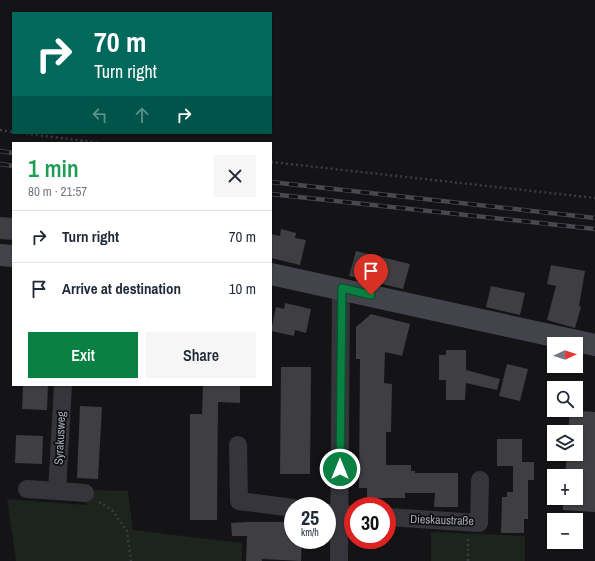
<!DOCTYPE html>
<meta charset="utf-8">
<style>
body{margin:0;font-family:"Archivo Narrow",sans-serif;background:#f6f6f7;color:#1f2937;height:100vh;display:flex;flex-direction:column;font-size:15px;white-space:nowrap}
*{box-sizing:border-box;margin:0}
p{font-size:13px;color:#747a83}
.icon{flex:none;width:22px;height:22px;fill:none;stroke:currentColor;stroke-width:2;stroke-linecap:round;stroke-linejoin:round}
.map{position:relative;flex:1;overflow:hidden}
.drawer{position:absolute;left:12px;top:142px;width:260px;height:244px;display:flex;flex-direction:column;background:#fff;border-radius:0px;box-shadow:0 1px 3px #0004}
.drawer>*{flex:none}
.banner{position:absolute;left:12px;top:12px;width:260px;height:122px;border-radius:0px;box-shadow:0 1px 3px #0004;background:#00695c;color:#fff;overflow:hidden}
.needle{width:26px;rotate:87deg}
.tools{position:absolute;left:547px;top:337px;display:grid;gap:8px}
.tools a{display:grid;place-items:center;width:36px;height:36px;border-radius:0px;background:#fff;box-shadow:0 1px 3px #0004;font-size:20px}
.speed{position:absolute;left:284px;top:497px;display:flex;gap:8px;font-size:20px;font-weight:700;text-align:center}
.speed>*{display:grid;place-content:center;width:52px;height:52px;border-radius:50%;background:#fff;box-shadow:0 1px 3px #0004;line-height:1}
.speed small{font-size:10px;font-weight:400}
.speed .limit{border:6px solid #d22;background:#fff;color:#111}
.pin{position:absolute;display:grid;place-items:center;width:34px;height:34px;color:#fff;margin:-41px -17px;border-radius:50% 50% 50% 0;rotate:-45deg;box-shadow:0 0 4px #0007}
.pin .icon{rotate:45deg}
.me{position:absolute;width:44px;margin:-22px;rotate:0deg;stroke-linejoin:round;filter:drop-shadow(0 0 3px #0008)}
.turn{display:flex;align-items:center;gap:14px;height:84px;padding:0 16px;font-size:18px}
.turn .icon{width:52px;height:52px;stroke-width:2.5}
.turn b{display:block;font-size:28px;line-height:34px}
.lanes{display:flex;align-items:center;height:38px;padding:0 16px;background:#0003;justify-content:center;gap:20px;direction:ltr}
.lanes .off{opacity:.35}
.round{display:grid;place-items:center;flex:none;width:42px;height:42px;border-radius:0px;background:#f6f6f7}
.head{display:flex;align-items:center;justify-content:space-between;height:68px;padding:0 16px}
h1{font-size:24px;font-weight:600;line-height:30px;color:#1e9e55}
.button{display:flex;gap:8px;margin-top:auto;padding:8px 16px}
.button a{flex:1;height:46px;border-radius:0px;background:#0b8043;color:#fff;font-size:16px;font-weight:600;line-height:46px;text-align:center}
.button a+a{background:#f6f6f7;color:#1f2937}
ul{padding:0;list-style:none}
li{display:flex;align-items:center;gap:12px;height:52px;padding:0 16px;border-top:1px solid #e0e1e3}
li div{flex:1}
li b{display:block;font-size:15px}
li em{font-style:normal}
.map>svg:first-child{display:block}
.green{fill:#1c241d}
.building{fill:#3e3e43}
.lines{fill:none;stroke-linecap:round;stroke-linejoin:round}
.path{stroke:#3b3c42;stroke-width:2.5;stroke-dasharray:2 3;stroke-linecap:butt}
.minor{stroke:#35353b;stroke-width:18}
.secondary{stroke:#43444b;stroke-width:22}
.rail-casing{stroke:#484950;stroke-width:4.5}
.rail{stroke:#0f0f11;stroke-width:3;stroke-dasharray:9;stroke-linecap:butt}
.route-casing{stroke:#07532c;stroke-width:10}
.route{stroke:#0b8043;stroke-width:7}
.labels{text-anchor:middle;dominant-baseline:central;stroke-width:3.5;stroke-linejoin:round;paint-order:stroke}
.street-label{font-size:12px;fill:#a5a9b7;stroke:#0f0f11}
</style>
<div class="map">
<svg width="595" height="561" viewBox="0 0 595 561">
<rect width="100%" height="100%" fill="#141416"/>
<path class="green" d="M90,490L128,491L133,530L242,543V561H16L7,499L86,505Z
M431,532L525,536V561H431Z"/>
<path class="building" d="M0,217L13,218V240L0,239Z
M281,229L296,233L295,238L306,240L300,265L271,258V234L280,236Z
M356,251L410,264L403,289L349,276Z
M551,265L585,271L579,306L581,307L575,328L547,320L556,286L547,284Z
M491,286L525,293L520,315L486,307Z
M285,303L311,309L306,333L295,330L294,336L271,331L276,307L284,309Z
M371,314L410,324L402,356L385,352L384,383L392,384L391,432H386V465H411V471H415V473H458V507H434L435,493H405V498H367V488H359L360,359H356V327Z
M446,350H466V370L500,379L497,390L466,383L465,400H446V380H439V355H446Z
M507,364L528,369L520,401L499,396Z
M281,367H311L310,474H280Z
M23,385H48L47,410L22,409Z
M203,385H240V403L218,402L217,520H190V414H202Z
M80,406L102,407L98,479L77,478Z
M570,410L595,412V512L563,510V498H576V476H565L567,454H576V432H568Z
M16,435L43,436L42,464L15,463Z
M497,439H522V462H534V480H528V519H524V533H501L502,497H507V492H513V466H497Z
M248,522H293V540H302L301,561L262,559V561H246L247,536H232L231,523Z"/>
<g class="lines">
<path class="path" d="M0,130L13,132
M21,133L101,143
M271,162L595,198
M99,502L112,510L127,531L131,561
M468,539V561"/>
<path class="minor" d="M238,445L239,501L293,508
M27,489L57,491L63,385
M57,491L85,493
M327,513L353,515
M387,517L479,523L480,480
M339,561L341,288"/>
<path class="secondary" d="M0,255L13,256
M271,274L595,345"/>
<defs>
<path id="rail" d="M0,151L13,153
M0,164L13,166
M271,182L595,218
M271,194L595,229"/>
</defs>
<use href="#rail" class="rail-casing"/>
<use href="#rail" class="rail"/>
</g>
<g class="lines">
<defs>
<path id="route" d="M340,469L342,288L371,295"/>
</defs>
<use href="#route" class="route-casing"/>
<use href="#route" class="route"/>
</g>
<g class="labels">
<g class="street-label">
<text transform="translate(60 438) rotate(-87)">Syrakusweg</text>
<text transform="translate(442 520) rotate(2)">Dieskaustraße</text>
</g>
</g>
</svg>
<div class="tools">
<a><svg class="needle" viewBox="-14 -14 28 28"><path d="M0-13l5 13h-10z" fill="#e53935"/><path d="M0 13l5-13h-10z" fill="#747a83"/></svg></a>
<a><svg class="icon" aria-label="search" viewBox="0 0 24 24"><circle cx="10" cy="10" r="6"/><path d="M15 15l6 6"/></svg></a>
<a><svg class="icon" aria-label="layers" viewBox="0 0 24 24"><path d="M12 4l9 5-9 5-9-5zM3 14l9 5 9-5"/></svg></a>
<a>+</a>
<a>−</a>
</div>
<div class="speed"><div>25<small>km/h</small></div><div class="limit">30</div></div>
<div class="pin" style="left:371px;top:295px;background:#d93025"><svg class="icon" aria-label="arrive" viewBox="0 0 24 24"><path d="M6 21V4h12l-3 4 3 4H6"/></svg></div>
<svg class="me" style="left:340px;top:469px" viewBox="-20 -20 40 40"><circle r="17" fill="#0b8043" stroke="#fff" stroke-width="3"/><path d="M0-11L8 9 0 5-8 9z" fill="#fff"/></svg>
<div class="banner">
<div class="turn"><svg class="icon" aria-label="right" viewBox="0 0 24 24"><path d="M7 20v-9h11M14 6l5 5-5 5"/></svg><div><b>70 m</b>Turn right</div></div>
<div class="lanes"><svg class="icon off" aria-label="left" viewBox="0 0 24 24"><path d="M17 20v-9H6M10 6l-5 5 5 5"/></svg><svg class="icon off" aria-label="ahead" viewBox="0 0 24 24"><path d="M12 20V5M6 11l6-6 6 6"/></svg><svg class="icon" aria-label="right" viewBox="0 0 24 24"><path d="M7 20v-9h11M14 6l5 5-5 5"/></svg></div>
</div>
<section class="drawer">
<div class="head"><div><h1>1 min</h1><p>80 m · 21:57</p></div><a class="round"><svg class="icon" aria-label="close" viewBox="0 0 24 24"><path d="M6 6l12 12M18 6L6 18"/></svg></a></div>
<ul>
<li><svg class="icon" aria-label="right" viewBox="0 0 24 24"><path d="M7 20v-9h11M14 6l5 5-5 5"/></svg><div><b>Turn right</b></div><em>70 m</em></li>
<li><svg class="icon" aria-label="arrive" viewBox="0 0 24 24"><path d="M6 21V4h12l-3 4 3 4H6"/></svg><div><b>Arrive at destination</b></div><em>10 m</em></li>
</ul>
<div class="button"><a>Exit</a><a>Share</a></div>
</section>
</div>
